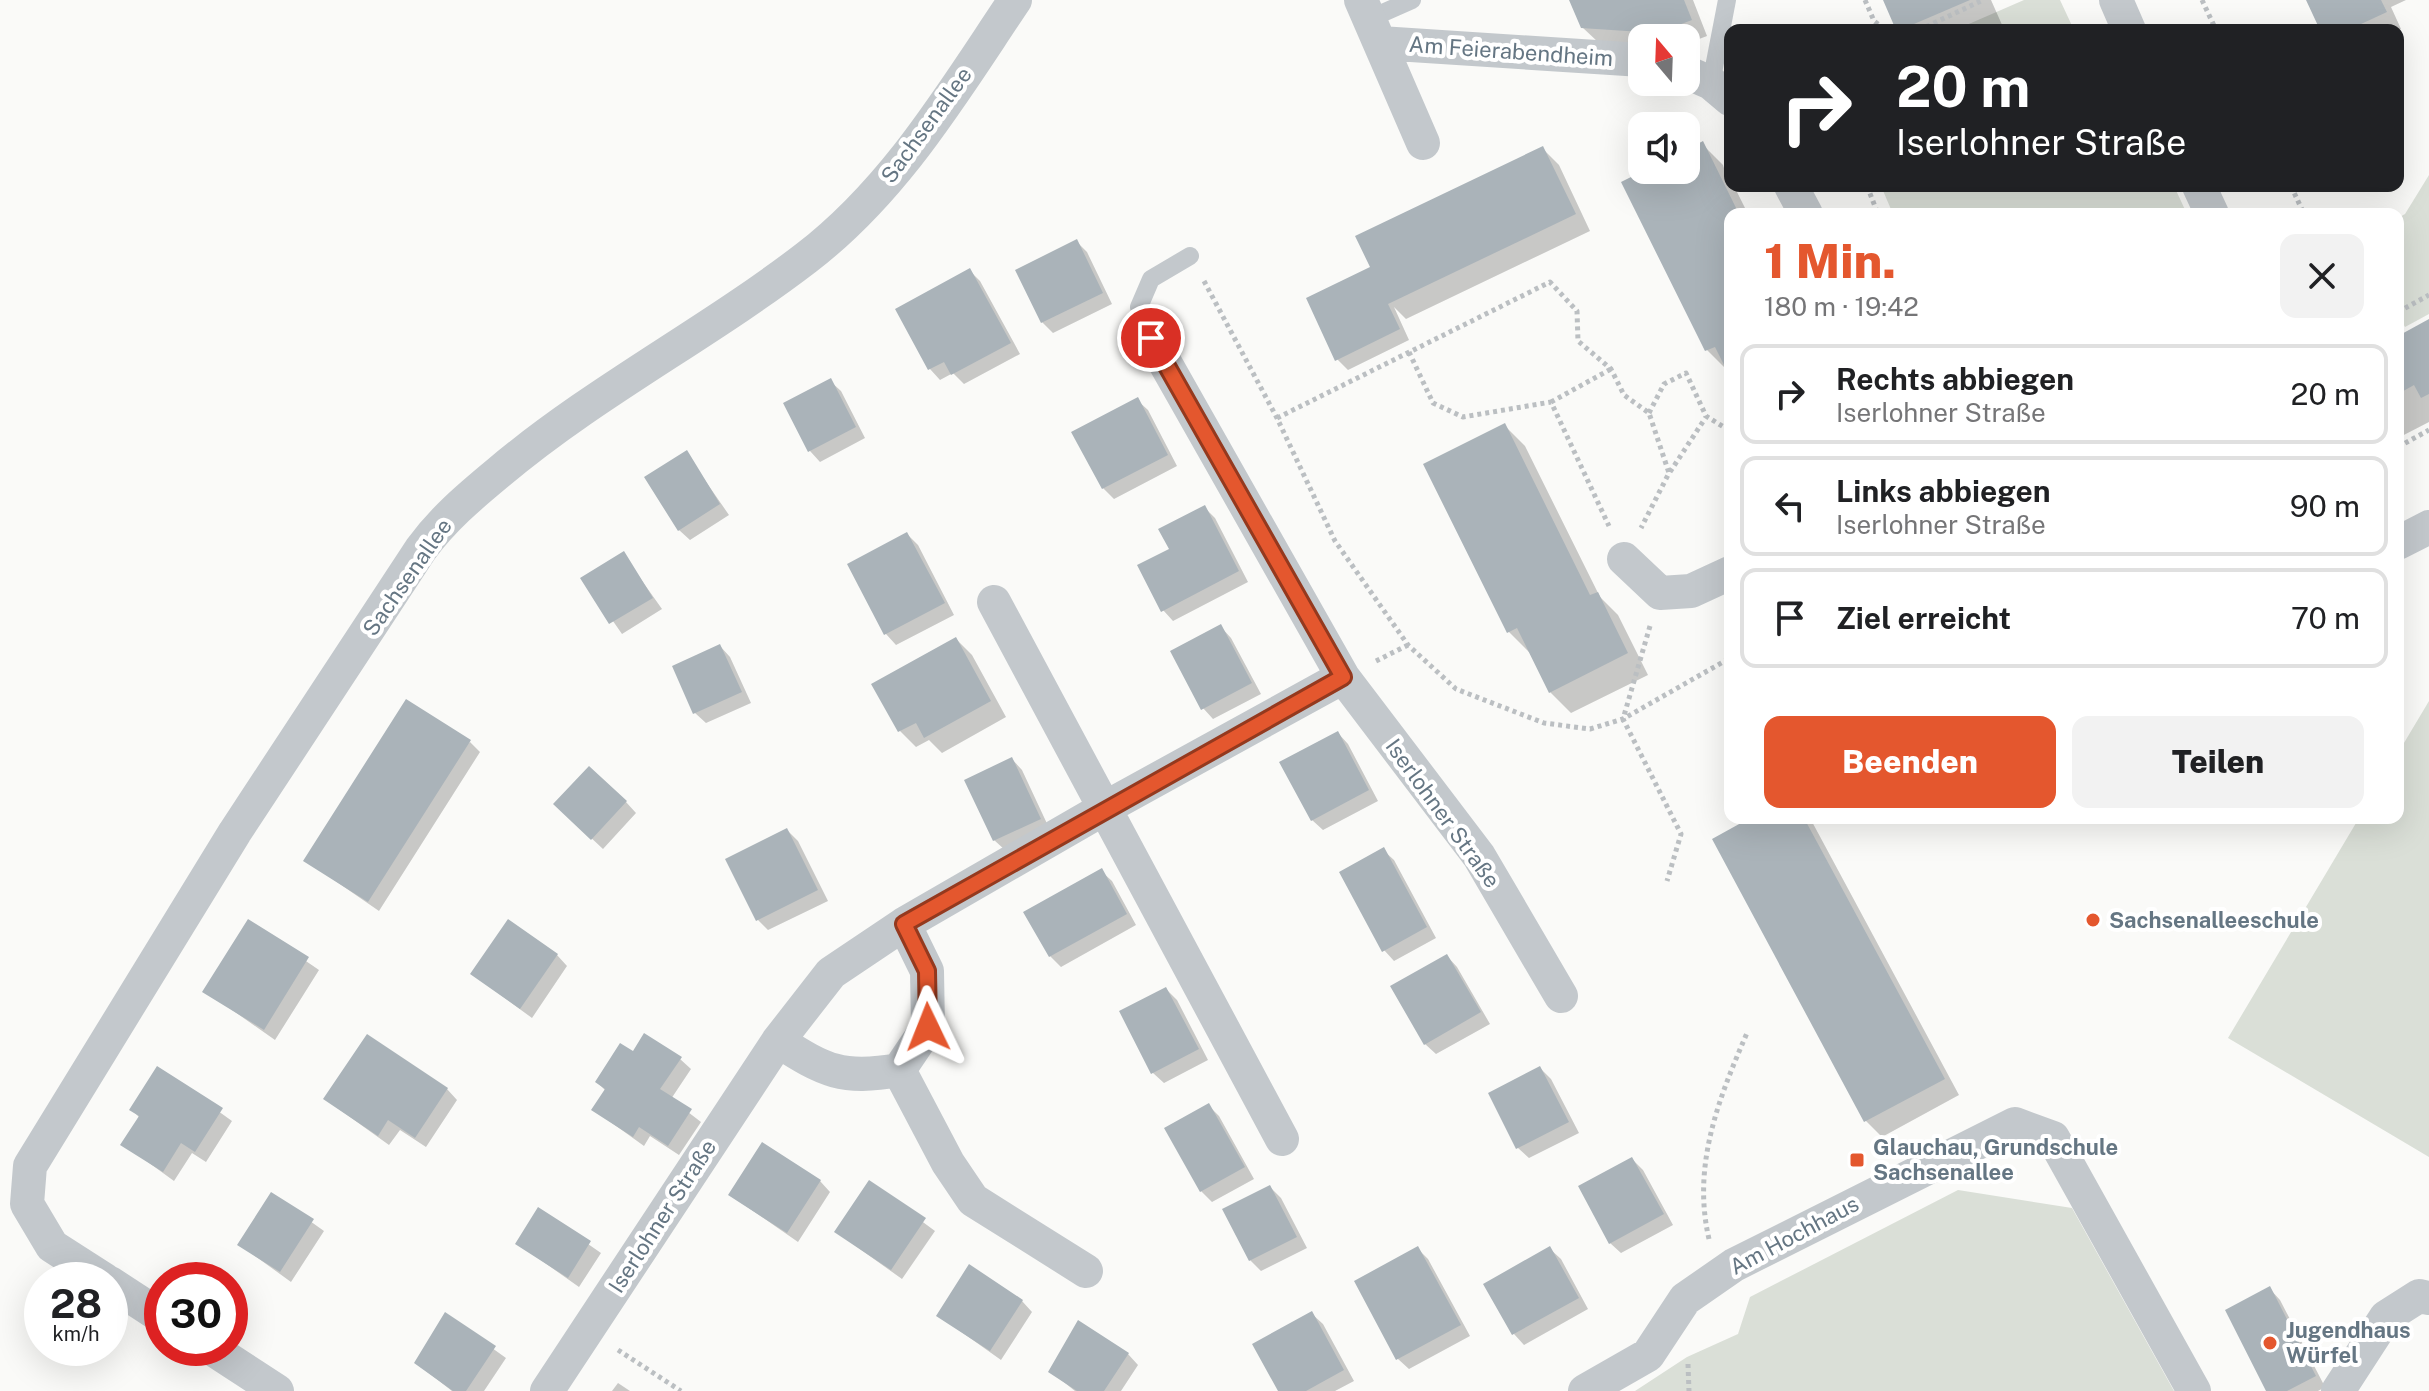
<!DOCTYPE html>
<html lang="de">
<meta charset="utf-8">
<style>
body{margin:0;font-family:"Public Sans",sans-serif;background:#f2f2f2;color:#202124;height:100vh;display:flex;flex-direction:column;font-size:30px;white-space:nowrap}
*{box-sizing:border-box;margin:0}
p{font-size:26px;color:#757577}
.icon{flex:none;width:44px;height:44px;fill:none;stroke:currentColor;stroke-width:2;stroke-linecap:round;stroke-linejoin:round}
.map{position:relative;flex:1;overflow:hidden}
.panel{position:absolute;left:1724px;top:208px;width:680px;height:616px;display:flex;flex-direction:column;background:#fff;border-radius:16px;box-shadow:0 8px 32px #0002}
.panel>*{flex:none}
.top-card{position:absolute;left:1724px;top:24px;width:680px;height:168px;border-radius:16px;box-shadow:0 8px 32px #0002;background:#202124;color:#fff;overflow:hidden}
.needle{width:52px;rotate:341deg}
.fabs{position:absolute;left:1628px;top:24px;display:grid;gap:16px}
.fabs a{display:grid;place-items:center;width:72px;height:72px;border-radius:16px;background:#fff;box-shadow:0 8px 32px #0002;font-size:40px}
.speed{position:absolute;left:24px;top:1262px;display:flex;gap:16px;font-size:40px;font-weight:700;text-align:center}
.speed>*{display:grid;place-content:center;width:104px;height:104px;border-radius:50%;background:#fff;box-shadow:0 8px 32px #0002;line-height:1}
.speed small{font-size:20px;font-weight:400}
.speed .limit{border:12px solid #d22;background:#fff;color:#111}
.pin{position:absolute;display:grid;place-items:center;width:68px;height:68px;color:#fff;margin:-34px;border:4px solid #fff;border-radius:50%;box-shadow:0 2px 8px #0007}
.me{position:absolute;width:88px;margin:-44px;rotate:358deg;stroke-linejoin:round;filter:drop-shadow(0 0 6px #0008)}
.turn{display:flex;align-items:center;gap:28px;height:168px;padding:0 40px;font-size:36px}
.turn .icon{width:104px;height:104px;stroke-width:2.5}
.turn b{display:block;font-size:56px;line-height:68px}
.round{display:grid;place-items:center;flex:none;width:84px;height:84px;border-radius:16px;background:#f2f2f2}
.headline{display:flex;align-items:center;justify-content:space-between;height:136px;padding:0 40px}
h1{font-size:48px;font-weight:800;line-height:60px;color:#e4572e}
.action{display:flex;gap:16px;margin-top:auto;padding:16px 40px}
.action a{flex:1;height:92px;border-radius:16px;background:#e4572e;color:#fff;font-size:32px;font-weight:800;line-height:92px;text-align:center}
.action a+a{background:#f2f2f2;color:#202124}
ul{padding:0;list-style:none}
li{display:flex;align-items:center;gap:24px;height:100px;margin:0 16px 12px;padding:0 24px;border:4px solid #e0e0e0;border-radius:16px}
li div{flex:1}
li b{display:block;font-size:30px}
li em{font-style:normal}
.map>svg:first-child{display:block}
.green{fill:#dadfd7}
.shadow{fill:#0003}
.building{fill:#aab3b9}
.lines{fill:none;stroke-linecap:round;stroke-linejoin:round}
.path{stroke:#bbbfc2;stroke-width:5;stroke-dasharray:4 4;stroke-linecap:butt}
.service{stroke:#c3c8cc;stroke-width:18}
.minor{stroke:#c3c8cc;stroke-width:34}
.route-casing{stroke:#94391e;stroke-width:20}
.route{stroke:#e4572e;stroke-width:14}
.poi-dot{fill:#e4572e;stroke:#fff;stroke-width:3}
.labels{text-anchor:middle;dominant-baseline:central;stroke-width:8;stroke-linejoin:round;paint-order:stroke}
.street-label{font-size:22px;fill:#657683;stroke:#fff}
.poi-label{font-size:22px;font-weight:bold;fill:#657683;stroke:#fff;text-anchor:start}
</style>
<div class="map">
<svg width="2429" height="1391" viewBox="0 0 2429 1391">
<rect width="100%" height="100%" fill="#fafaf8"/>
<path class="green" d="M2024,0H2060L2074,30H1955Z
M2429,175V314L2405,327L2398,315V218L2405,214Z
M1881,186H2174L2187,214H1893Z
M2429,701V1157L2228,1038L2359,818H2398V753Z
M1958,1190L2072,1208L2174,1391H1635L1687,1357L1738,1334L1750,1297Z"/>
<path class="shadow" d="M1571,0H1693L1707,36L1686,44V38H1642V46L1599,43L1582,27Z
M1885,0H1991L2003,27L1996,30H1898Z
M2308,0H2406L2391,7L2401,29L2398,30H2322Z
M1702,144L1723,165L1730,186H1734L1748,214H1730V373L1707,350L1649,170H1686V152Z
M1543,149L1559,165L1590,231L1406,319L1394,307L1409,340L1348,370L1337,359L1373,268Z
M1077,242L1087,252L1112,304L1053,333L1042,322L1018,271Z
M970,271L980,281L1020,354L964,384L953,373L940,380L930,369L897,310Z
M2429,321V422L2398,438V338Z
M830,381L841,391L865,438L820,462L810,451Z
M1137,400L1148,410L1177,466L1114,499L1103,488Z
M1504,425L1525,446L1600,597L1618,615L1648,675L1571,713L1550,692L1530,653L1509,632Z
M686,453L729,515L690,540L679,530Z
M1205,508L1215,518L1248,582L1173,621L1163,610L1171,550Z
M907,534L918,545L954,615L896,645L886,634L849,564Z
M623,554L662,609L622,634L583,578Z
M1221,627L1231,638L1261,694L1213,719L1203,708Z
M956,639L972,655L1006,717L942,753L929,740L916,747L900,731Z
M720,646L730,657L751,703L706,723L695,713Z
M1338,733L1348,744L1378,801L1323,830L1312,820Z
M470,742L480,752L379,911L305,860Z
M1012,759L1022,770L1050,830L1005,850L994,840Z
M626,802L636,813L603,849L555,804Z
M1755,818H1810L1959,1095L1882,1137L1866,1121Z
M787,830L798,841L828,901L768,930L758,920Z
M1383,850L1394,860L1436,938L1394,961L1384,950Z
M1101,871L1112,881L1136,925L1061,967L1050,956Z
M249,922L319,970L275,1040L205,991Z
M557,955L567,966L532,1018L472,974Z
M1447,956L1457,967L1490,1024L1436,1054L1425,1044Z
M1166,989L1177,1000L1208,1060L1164,1083L1153,1073Z
M680,1059L691,1069L671,1099L701,1122L679,1155L650,1136L644,1146L594,1110L606,1091L597,1082Z
M158,1068L232,1121L206,1162L192,1153L174,1181L123,1144L140,1118L131,1109Z
M1540,1068L1551,1079L1579,1133L1529,1158L1518,1148Z
M447,1089L457,1100L426,1147L400,1130L389,1145L325,1099Z
M1209,1106L1219,1116L1254,1179L1212,1202L1201,1191Z
M1632,1159L1643,1170L1673,1225L1621,1253L1610,1243Z
M820,1181L830,1192L798,1242L730,1195Z
M870,1183L935,1231L902,1279L836,1232Z
M1270,1187L1281,1198L1307,1248L1261,1271L1250,1260L1225,1210Z
M272,1194L324,1231L291,1282L240,1245Z
M539,1210L601,1253L579,1287L518,1244Z
M1417,1248L1428,1259L1470,1336L1409,1369L1398,1359Z
M1550,1249L1561,1259L1588,1309L1524,1345L1514,1334Z
M2270,1289L2280,1300L2325,1387L2318,1391H2268Z
M1022,1301L1032,1312L1001,1360L939,1316Z
M1312,1314L1323,1324L1354,1381L1335,1391H1280Z
M446,1315L506,1358L484,1391H452L416,1363Z
M1128,1354L1138,1365L1121,1391H1075L1050,1371Z
M618,1383L630,1391H612Z"/>
<path class="building" d="M1569,0H1684L1692,20L1657,33L1581,28Z
M1883,0H1970L1900,30H1896Z
M2306,0H2381L2387,12L2348,30H2320Z
M1703,141L1739,214H1730V377L1715,347L1705,351L1621,182L1645,170H1686V150Z
M1543,146L1576,214L1388,304L1400,329L1335,361L1306,298L1370,267L1355,236Z
M1077,239L1103,293L1041,323L1015,270Z
M970,268L1011,343L951,375L944,362L928,370L895,309Z
M2429,319V394L2421,398L2414,385L2398,394V336Z
M831,378L856,427L808,452L783,403Z
M1138,397L1168,455L1102,489L1071,432Z
M1505,423L1590,595L1598,592L1628,653L1549,693L1517,628L1507,633L1423,464Z
M687,450L720,504L678,531L644,477Z
M1205,505L1239,571L1161,612L1137,565L1169,549L1158,529Z
M907,532L945,603L884,635L847,564Z
M624,551L653,598L609,624L580,578Z
M1221,624L1252,683L1201,710L1170,651Z
M956,637L991,701L924,738L916,723L898,732L871,684Z
M720,644L742,692L693,714L672,666Z
M406,699L471,740L368,902L303,861Z
M1338,731L1369,790L1311,821L1279,762Z
M1012,757L1041,819L993,841L964,780Z
M589,766L627,801L591,840L553,804Z
M1750,818H1804L1945,1079L1864,1122L1712,839Z
M787,828L818,890L756,921L725,859Z
M1384,847L1427,927L1382,952L1339,872Z
M1102,868L1127,914L1049,957L1023,912Z
M248,919L309,957L264,1030L202,992Z
M508,919L558,954L520,1009L470,974Z
M1447,954L1481,1012L1424,1045L1390,986Z
M1166,987L1199,1049L1151,1074L1119,1011Z
M644,1033L682,1057L660,1089L692,1109L668,1146L639,1127L633,1137L591,1110L605,1089L595,1082L620,1043L633,1051Z
M367,1034L448,1088L415,1138L388,1120L378,1136L323,1099Z
M157,1066L223,1108L195,1152L181,1143L163,1172L120,1145L139,1116L129,1110Z
M1540,1066L1569,1122L1516,1149L1488,1093Z
M1209,1103L1245,1167L1200,1192L1164,1128Z
M762,1142L821,1180L787,1233L728,1195Z
M1632,1157L1664,1214L1609,1244L1578,1186Z
M869,1180L926,1218L891,1270L834,1232Z
M1270,1185L1297,1237L1249,1261L1222,1209Z
M271,1192L314,1219L280,1272L237,1245Z
M538,1207L591,1241L568,1278L515,1244Z
M1418,1246L1461,1325L1396,1360L1354,1281Z
M1550,1246L1579,1298L1512,1335L1483,1284Z
M969,1264L1023,1300L990,1351L936,1316Z
M2270,1286L2316,1376L2287,1391H2266L2225,1310Z
M1312,1311L1344,1370L1306,1391H1278L1252,1344Z
M445,1312L496,1346L466,1391H453L414,1363Z
M1078,1320L1129,1353L1104,1391H1077L1048,1372Z"/>
<g class="lines">
<path class="path" d="M1865,0L1874,21L1885,30
M2202,0L2216,30
M1919,30L1983,0
M1867,186L1878,214
M2291,186L2304,214
M1204,281L1277,418L1335,541L1408,645L1456,689L1544,723L1590,729L1623,719L1730,658
M2398,312L2429,295
M1409,352L1433,403L1463,417L1551,402L1609,526
M1551,402L1611,369
M1649,413L1664,384L1686,373L1706,416L1730,431
M1277,418L1550,282L1577,311L1578,341L1611,369L1624,395L1649,413L1669,473L1641,528
M2398,447L2429,430
M1670,472L1706,417
M1650,626L1623,719L1681,834L1667,881
M1376,661L1408,645
M1709,1239C1692,1166 1718,1100 1747,1033
M618,1350L681,1391
M1688,1364L1689,1391"/>
<path class="service" d="M1369,19L1412,0
M1711,83L1727,0
M1151,338L1139,307L1151,279L1190,256"/>
<path class="minor" d="M1361,0L1423,143
M2116,0L2129,30
M1380,43L1642,60
M1686,72L1711,83L1730,99
M1791,186L1806,214
M2199,186L2212,214
M2398,543L2429,527
M1624,559L1660,593L1691,591L1730,573
M994,602L1282,1139
M1343,677L1479,856L1561,996
M778,1041C825,1071 842,1080 899,1070L928,1027L927,971L904,924
M899,1070L948,1163L973,1200L1086,1271
M105,1280L52,1246L27,1204L30,1166L235,832L421,549C443,519 469,497 498,473C594,392 707,334 806,258C896,189 953,92 1015,0
M110,1283L162,1317
M211,1348L277,1391
M547,1391L778,1041L831,973L904,924L1105,808L1343,677L1151,338
M1585,1391L1648,1355L1685,1299L1734,1265L2015,1124L2053,1138L2194,1391
M2338,1391L2386,1317L2419,1296L2429,1298"/>
</g>
<g class="lines">
<defs>
<path id="route" d="M928,1027L927,971L904,924L1343,677L1151,338"/>
</defs>
<use href="#route" class="route-casing"/>
<use href="#route" class="route"/>
</g>
<g class="poi-dot">
<circle cx="2093" cy="920" r="8"/>
<rect x="1849" y="1152" width="16" height="16" rx="4"/>
<circle cx="2270" cy="1343" r="8"/>
</g>
<g class="labels">
<g class="street-label">
<text transform="translate(1511 51) rotate(4)">Am Feierabendheim</text>
<text transform="translate(926 125) rotate(-54)">Sachsenallee</text>
<text transform="translate(407 577) rotate(-55)">Sachsenallee</text>
<text transform="translate(1443 813) rotate(54)">Iserlohner Straße</text>
<text transform="translate(662 1216) rotate(-57)">Iserlohner Straße</text>
<text transform="translate(1794 1235) rotate(-28)">Am Hochhaus</text>
</g>
<g class="poi-label">
<text x="2109" y="920">Sachsenalleeschule</text>
<text x="1873" y="1147">Glauchau, Grundschule<tspan x="1873" dy="25">Sachsenallee</tspan></text>
<text x="2286" y="1330">Jugendhaus<tspan x="2286" dy="25">Würfel</tspan></text>
</g>
</g>
</svg>
<div class="fabs">
<a><svg class="needle" viewBox="-14 -14 28 28"><path d="M0-13l5 13h-10z" fill="#e53935"/><path d="M0 13l5-13h-10z" fill="#757577"/></svg></a>
<a><svg class="icon" aria-label="sound" viewBox="0 0 24 24"><path d="M4 9h4l5-4v14l-5-4H4zM17 9q2 3 0 6"/></svg></a>
</div>
<div class="speed"><div>28<small>km/h</small></div><div class="limit">30</div></div>
<div class="pin" style="left:1151px;top:338px;background:#d93025"><svg class="icon" aria-label="arrive" viewBox="0 0 24 24"><path d="M6 21V4h12l-3 4 3 4H6"/></svg></div>
<svg class="me" style="left:928px;top:1027px" viewBox="-20 -20 40 40"><path d="M0-17L14 15 0 8-14 15z" fill="#e4572e" stroke="#fff" stroke-width="4"/></svg>
<div class="top-card">
<div class="turn"><svg class="icon" aria-label="right" viewBox="0 0 24 24"><path d="M7 20v-9h11M14 6l5 5-5 5"/></svg><div><b>20 m</b>Iserlohner Straße</div></div>
</div>
<section class="panel">
<div class="headline"><div><h1>1 Min.</h1><p>180 m · 19:42</p></div><a class="round"><svg class="icon" aria-label="close" viewBox="0 0 24 24"><path d="M6 6l12 12M18 6L6 18"/></svg></a></div>
<ul>
<li><svg class="icon" aria-label="right" viewBox="0 0 24 24"><path d="M7 20v-9h11M14 6l5 5-5 5"/></svg><div><b>Rechts abbiegen</b><p>Iserlohner Straße</p></div><em>20 m</em></li>
<li><svg class="icon" aria-label="left" viewBox="0 0 24 24"><path d="M17 20v-9H6M10 6l-5 5 5 5"/></svg><div><b>Links abbiegen</b><p>Iserlohner Straße</p></div><em>90 m</em></li>
<li><svg class="icon" aria-label="arrive" viewBox="0 0 24 24"><path d="M6 21V4h12l-3 4 3 4H6"/></svg><div><b>Ziel erreicht</b></div><em>70 m</em></li>
</ul>
<div class="action"><a>Beenden</a><a>Teilen</a></div>
</section>
</div>
